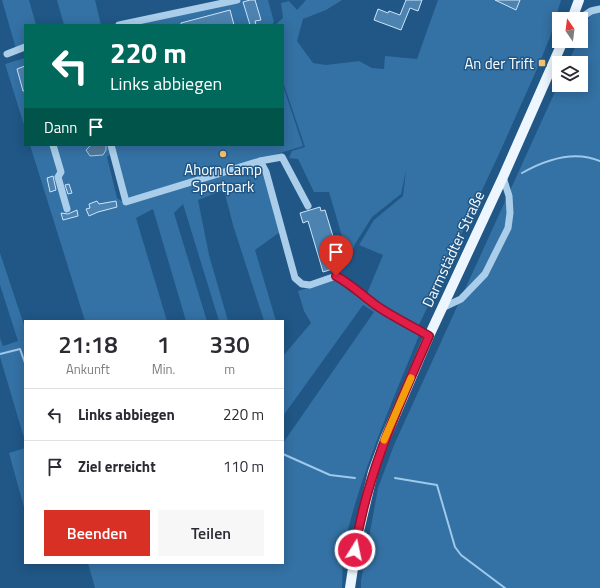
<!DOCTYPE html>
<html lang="de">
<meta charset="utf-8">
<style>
body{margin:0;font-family:"Titillium Web",sans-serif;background:#f7f7f7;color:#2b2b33;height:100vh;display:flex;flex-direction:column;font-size:15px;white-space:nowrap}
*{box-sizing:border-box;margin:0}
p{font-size:13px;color:#7c7c81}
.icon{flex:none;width:22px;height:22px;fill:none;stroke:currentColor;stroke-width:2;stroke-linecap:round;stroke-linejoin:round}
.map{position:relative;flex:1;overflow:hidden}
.side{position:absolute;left:24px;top:320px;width:260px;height:244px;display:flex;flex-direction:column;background:#fff;border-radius:0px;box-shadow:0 2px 10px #0003}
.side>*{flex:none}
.hud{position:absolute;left:24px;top:24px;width:260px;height:122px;border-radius:0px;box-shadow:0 2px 10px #0003;background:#00695c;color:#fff;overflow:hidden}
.needle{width:26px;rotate:346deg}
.tools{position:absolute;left:552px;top:12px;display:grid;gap:8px}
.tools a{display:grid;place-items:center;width:36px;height:36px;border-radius:0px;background:#fff;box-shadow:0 2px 10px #0003;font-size:20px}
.pin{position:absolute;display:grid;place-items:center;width:34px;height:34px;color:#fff;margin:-41px -17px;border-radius:50% 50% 50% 0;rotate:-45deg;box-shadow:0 0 4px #0007}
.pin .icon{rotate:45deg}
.me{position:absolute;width:44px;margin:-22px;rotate:10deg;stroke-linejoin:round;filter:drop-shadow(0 0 3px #0008)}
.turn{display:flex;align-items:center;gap:14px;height:84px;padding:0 20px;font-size:18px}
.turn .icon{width:52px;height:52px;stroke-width:2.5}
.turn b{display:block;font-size:28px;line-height:34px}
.then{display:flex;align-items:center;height:38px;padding:0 20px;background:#0003;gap:8px;font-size:15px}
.eta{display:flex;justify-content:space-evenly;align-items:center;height:68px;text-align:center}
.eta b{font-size:24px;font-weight:600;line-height:28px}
.cta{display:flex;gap:8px;margin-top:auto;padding:8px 20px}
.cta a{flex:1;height:46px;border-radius:0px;background:#d93025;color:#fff;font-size:16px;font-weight:600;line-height:46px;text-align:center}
.cta a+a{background:#f7f7f7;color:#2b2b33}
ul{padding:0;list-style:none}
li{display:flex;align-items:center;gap:12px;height:52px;padding:0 20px;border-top:1px solid #e1e1e2}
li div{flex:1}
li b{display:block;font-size:15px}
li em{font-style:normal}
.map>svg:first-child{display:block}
.green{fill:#3471a4}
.water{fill:#52799b;stroke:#9dc9eb}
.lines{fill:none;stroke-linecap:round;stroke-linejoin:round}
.stream{stroke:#9dc9eb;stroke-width:2}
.building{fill:#4d83b1;stroke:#cee5f7}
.minor{stroke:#aacdea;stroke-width:7}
.major{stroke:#edf6fe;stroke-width:10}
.route-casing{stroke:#92132f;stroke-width:10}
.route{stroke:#e11d48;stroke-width:7}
.slow{stroke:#f59e0b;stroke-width:7}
.poi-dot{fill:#f7c06a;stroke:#205786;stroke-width:1.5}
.labels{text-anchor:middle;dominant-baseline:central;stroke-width:3;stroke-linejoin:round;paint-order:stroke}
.poi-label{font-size:15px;fill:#fff;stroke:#205786;text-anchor:end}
.street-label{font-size:15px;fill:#fff;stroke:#205786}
</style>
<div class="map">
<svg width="600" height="588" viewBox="0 0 600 588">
<rect width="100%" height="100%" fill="#205786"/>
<path class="green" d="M2,0H29L36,25H25V45L16,49Z
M57,0H95L101,25H64Z
M242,0H268L274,22L272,25H128Z
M306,0H342L326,10L303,19L297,41L313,63L326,65L359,61L372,68L384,69L385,56L417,59L438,0H561L550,37L537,69L499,154L418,327L366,296L383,255L359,245L374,220L403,196L406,170L401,194L372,217L355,244L349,260L329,192H314L298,159L289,158L292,151L305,147L283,82V25H275L283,18L281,3L289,1L297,10Z
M594,6L600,8V588H361V581L378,488L394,445L559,83V85H581V63H568L578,41H581V35Z
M25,58V128L5,64Z
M283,86L303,146L127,199L114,145H283Z
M30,145H109L111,153L107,157L117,198L123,202L125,206L248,167L258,165L262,171L280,232L255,250L276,321H264L233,225L224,190L198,200L209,255L228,321H219L183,204L174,213L207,321H186L153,209L136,218L167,321H85Z
M0,253L25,328V441L0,357V338L3,346L18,341L0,285Z
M337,278L420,333C393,400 361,472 345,542C342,557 343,573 342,588H95L88,563H283V443L374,312L363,305L283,416V356L311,323L304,311L298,291Z
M25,448V511L9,453Z"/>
<path class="water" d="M91,145H106V150L103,155L90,156L86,150Z"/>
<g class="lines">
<path class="stream" d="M522,173C545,160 574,150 600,161
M0,354L20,349L25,363
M283,454L330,475L355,478
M395,478L437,485L455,547L461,555L505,588"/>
</g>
<path class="building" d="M250,0H255L261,20L255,21L256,25H250L243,2Z
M406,0H422L418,11L410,8L401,30L374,20L378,9L388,13L389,11L400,15Z
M495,0H520L516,10Z
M230,10L234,25H181V23Z
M25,66V91H23L17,69Z
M53,176L56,190L50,192L47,178Z
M69,184L72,193L68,194L65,185Z
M97,201L99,204L116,201L117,207L98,212L89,216L86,209L90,208L89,204Z
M320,207L321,211L325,210L342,266L323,272L308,221L303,223L300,213Z
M77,210L78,216L63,220L61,213L68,214Z"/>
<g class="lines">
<path class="minor" d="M579,19L591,11L600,9
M119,25L237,0
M7,54L25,47
M53,145L61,172L58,177L67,209
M111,145L126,202L260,161L282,157L308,206
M260,161L266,172L295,278L302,284L310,285L336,276C350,284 361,295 374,304C391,316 411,326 429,336
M442,308L461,299L485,274L508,228L510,213L509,196L503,177"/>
<path class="major" d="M572,19L579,0
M350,588L358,535L373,472L385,439L429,336L503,177L563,41"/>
</g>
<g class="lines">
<defs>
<path id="route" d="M336,276C351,284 363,296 377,306C393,317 412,326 429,336C399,405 366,475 355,550"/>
</defs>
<use href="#route" class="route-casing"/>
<use href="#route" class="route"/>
<path class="slow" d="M384,440L411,378"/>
</g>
<g class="poi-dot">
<rect x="538" y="59" width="8" height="8" rx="2"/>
<circle cx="223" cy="154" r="4"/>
</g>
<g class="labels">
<g class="poi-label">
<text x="534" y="63">An der Trift</text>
<text x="223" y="169" text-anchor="middle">Ahorn Camp<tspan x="223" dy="17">Sportpark</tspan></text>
</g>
<g class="street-label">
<text transform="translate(453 249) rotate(-65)">Darmstädter Straße</text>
</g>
</g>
</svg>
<div class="tools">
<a><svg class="needle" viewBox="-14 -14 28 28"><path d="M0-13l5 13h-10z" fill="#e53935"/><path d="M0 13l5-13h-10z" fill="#7c7c81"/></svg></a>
<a><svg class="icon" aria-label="layers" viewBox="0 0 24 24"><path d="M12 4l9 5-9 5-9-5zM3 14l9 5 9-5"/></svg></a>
</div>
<div class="pin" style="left:336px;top:276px;background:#d93025"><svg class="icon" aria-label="arrive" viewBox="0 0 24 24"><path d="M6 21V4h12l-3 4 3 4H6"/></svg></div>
<svg class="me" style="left:355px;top:550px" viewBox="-20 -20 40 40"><circle r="17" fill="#e11d48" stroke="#fff" stroke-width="3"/><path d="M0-11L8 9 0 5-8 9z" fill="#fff"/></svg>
<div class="hud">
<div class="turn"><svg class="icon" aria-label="left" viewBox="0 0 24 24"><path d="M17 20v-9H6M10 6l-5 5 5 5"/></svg><div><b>220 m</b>Links abbiegen</div></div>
<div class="then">Dann<svg class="icon" aria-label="arrive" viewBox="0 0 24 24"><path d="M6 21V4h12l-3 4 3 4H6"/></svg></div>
</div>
<section class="side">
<div class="eta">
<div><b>21:18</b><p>Ankunft</p></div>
<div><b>1</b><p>Min.</p></div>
<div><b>330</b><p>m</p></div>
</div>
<ul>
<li><svg class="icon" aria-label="left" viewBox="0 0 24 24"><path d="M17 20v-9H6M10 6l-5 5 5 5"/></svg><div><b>Links abbiegen</b></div><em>220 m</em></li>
<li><svg class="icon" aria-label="arrive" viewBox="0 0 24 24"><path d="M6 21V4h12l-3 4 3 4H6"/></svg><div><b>Ziel erreicht</b></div><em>110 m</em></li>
</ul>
<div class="cta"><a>Beenden</a><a>Teilen</a></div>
</section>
</div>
